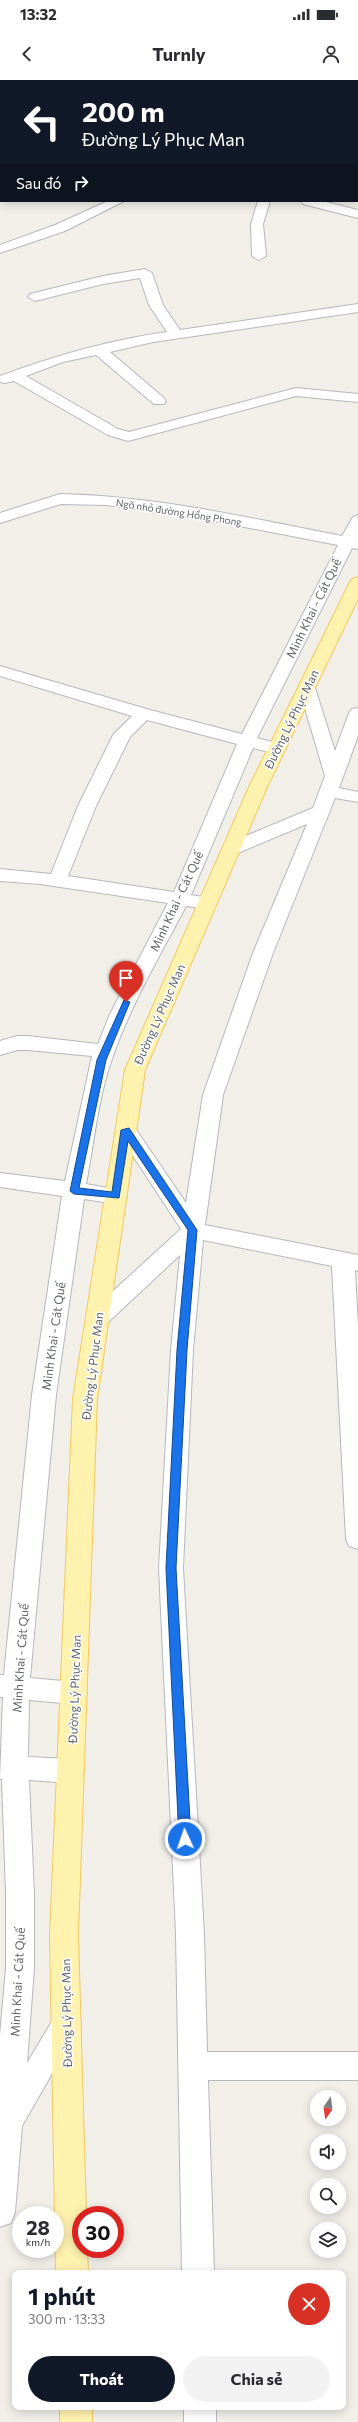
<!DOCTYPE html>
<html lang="vi">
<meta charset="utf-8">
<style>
body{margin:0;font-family:Commissioner,sans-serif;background:#f2f2f3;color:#2b2b33;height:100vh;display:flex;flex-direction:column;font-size:15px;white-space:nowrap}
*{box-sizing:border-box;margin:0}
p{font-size:13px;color:#7c7c81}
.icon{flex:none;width:22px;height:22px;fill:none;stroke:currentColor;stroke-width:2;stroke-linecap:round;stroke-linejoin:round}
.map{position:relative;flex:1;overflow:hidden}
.sheet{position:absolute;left:12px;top:2190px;width:334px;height:140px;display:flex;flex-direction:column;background:#fff;border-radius:8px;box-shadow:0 2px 10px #0003}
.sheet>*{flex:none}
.top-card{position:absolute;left:0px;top:0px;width:358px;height:122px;box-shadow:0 2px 10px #0003;background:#111827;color:#fff;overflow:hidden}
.needle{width:26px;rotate:193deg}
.controls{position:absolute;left:310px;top:2010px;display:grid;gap:8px}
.controls a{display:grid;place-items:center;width:36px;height:36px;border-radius:50%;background:#fff;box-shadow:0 2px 10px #0003;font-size:20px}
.speed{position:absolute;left:12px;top:2126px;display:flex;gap:8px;font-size:20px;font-weight:700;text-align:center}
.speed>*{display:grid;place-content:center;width:52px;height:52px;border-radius:50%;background:#fff;box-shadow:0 2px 10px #0003;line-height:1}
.speed small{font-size:10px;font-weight:400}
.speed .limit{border:6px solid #d22;background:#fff;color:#111}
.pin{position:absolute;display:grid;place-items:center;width:34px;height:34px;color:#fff;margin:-41px -17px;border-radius:50% 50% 50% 0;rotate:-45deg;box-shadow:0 0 4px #0007}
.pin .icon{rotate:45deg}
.me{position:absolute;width:44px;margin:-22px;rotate:357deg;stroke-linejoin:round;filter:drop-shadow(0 0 3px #0008)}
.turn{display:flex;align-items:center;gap:14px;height:84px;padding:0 16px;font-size:18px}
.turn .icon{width:52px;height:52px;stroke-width:2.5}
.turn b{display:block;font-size:28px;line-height:34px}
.then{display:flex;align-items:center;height:38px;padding:0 16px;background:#0003;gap:8px;font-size:15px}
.round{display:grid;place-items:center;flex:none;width:42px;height:42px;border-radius:21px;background:#f2f2f3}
.headline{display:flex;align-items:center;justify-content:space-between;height:68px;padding:0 16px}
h1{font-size:24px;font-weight:700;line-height:30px;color:#111827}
.action{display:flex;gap:8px;margin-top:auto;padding:8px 16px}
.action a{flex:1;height:46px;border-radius:24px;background:#111827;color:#fff;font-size:16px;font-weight:700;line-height:46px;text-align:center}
.action a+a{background:#f2f2f3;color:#2b2b33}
.status{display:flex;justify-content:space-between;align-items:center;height:28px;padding:0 20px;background:#fff;direction:ltr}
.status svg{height:11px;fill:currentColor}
header{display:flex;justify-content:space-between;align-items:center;height:52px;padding:0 16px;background:#fff;font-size:18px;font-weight:700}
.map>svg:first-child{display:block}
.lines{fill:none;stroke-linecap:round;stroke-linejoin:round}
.minor-casing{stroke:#b5b8bc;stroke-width:2}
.major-casing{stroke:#f2c960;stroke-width:2}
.minor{fill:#fff;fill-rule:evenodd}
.major{fill:#fff2af;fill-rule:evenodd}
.route{fill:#1a73e8;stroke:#114b97}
.labels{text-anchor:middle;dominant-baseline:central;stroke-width:3;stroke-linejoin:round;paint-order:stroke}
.far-street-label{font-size:10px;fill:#5f6368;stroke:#fff}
.street-label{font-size:12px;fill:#5f6368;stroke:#fff}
</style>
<div class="status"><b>13:32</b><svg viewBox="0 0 49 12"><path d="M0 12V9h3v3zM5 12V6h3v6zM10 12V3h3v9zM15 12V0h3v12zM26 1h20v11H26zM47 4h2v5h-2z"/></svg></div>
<header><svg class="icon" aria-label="back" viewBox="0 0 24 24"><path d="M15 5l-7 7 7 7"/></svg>Turnly<svg class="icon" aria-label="person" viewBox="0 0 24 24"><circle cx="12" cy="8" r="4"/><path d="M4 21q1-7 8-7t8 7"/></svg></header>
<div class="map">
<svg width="358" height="2342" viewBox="0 0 358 2342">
<rect width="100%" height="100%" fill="#f1efe8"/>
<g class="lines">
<defs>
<path id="minor" d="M51,0H66L50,1Z
M144,0H156L157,1H145Z
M334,0H348L349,1H335Z
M0,12H1V20H0Z
M357,50H358V58H357Z
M0,71H1V79H0Z
M108,121H124L65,151L0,173V165L55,145Z
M258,121H270L263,144L266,176L259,180L252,176L251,144Z
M301,121H322L358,130V138L303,124Z
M145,189L152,193L163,225L180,250L358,224V232L153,262L110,272L164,318L166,321L164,324H154L96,275L63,282L26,296L118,349L129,352L296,308L358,314V322L296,316L128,361L108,355L14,301L5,303L0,302V296C54,276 109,260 167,252L149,225L140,198L103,204L35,221L28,217L30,214L103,196Z
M60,414C156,416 249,438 342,456L353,437L358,435V469L352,468L257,658L283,665L286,669L283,673L277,674L253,668L191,815L215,819L217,823L215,827L208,829L186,826C160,876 130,926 112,979C98,1017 94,1064 86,1104L124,1111L127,1116L124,1121L116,1124L84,1119L56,1315L30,1598L74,1602L83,1605L87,1613L83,1621L74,1624L29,1620L28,1677L71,1679L80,1683L84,1691L80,1699L71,1703L29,1700L34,1814V1888L27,1983L57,1933L67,1929L77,1933L81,1943L22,2046L15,2132L11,2143L0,2147V1955L6,1888V1814L2,1699H0L3,1617H0V1595H4L32,1315L62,1116L0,1107V1093L65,1101L92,976L28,970H18L0,975V961L17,956H28L98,964L110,934L168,823L40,804L0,801V789L51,794L78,726L113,655L132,636L0,596V586L150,630L242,654L338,465L182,435L106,425L61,424L0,443V433ZM147,640L237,664L174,812L68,796L96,726L130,657Z
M307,603L313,604L315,608L335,671L349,633L352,629L358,628V656L339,708L358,712V722L335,718L273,873L223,1015L205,1145L358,1175V1191L355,1190L358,1247V1469L349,1466L346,1459L332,1186L203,1160L193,1270L183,1488L204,1854L207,1972H358V2000H208L214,2193H182L176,1854L159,1488L171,1270L180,1175L105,1245L97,1247L89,1245L86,1239L89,1233L181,1149L116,1050L119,1045L126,1043L133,1045L186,1123L203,1015L253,873L307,744L238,773H224L222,769L224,765L313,728L325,696L299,608L301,604Z
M184,2327H216V2342H184Z"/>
<path id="major" d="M358,497V519L268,705L145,990L97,1319L78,1855L86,2135H81V2169H87L88,2193H56L50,1855L73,1319L125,990L250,705L350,502L352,499Z
M60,2327H92V2342H60Z"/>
</defs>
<use href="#minor" class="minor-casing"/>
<use href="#major" class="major-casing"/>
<use href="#minor" class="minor"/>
<use href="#major" class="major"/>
</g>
<path class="route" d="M124,920L130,922L106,980L79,1108L112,1112L121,1050L129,1048L197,1150L187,1270L176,1488L191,1759L185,1764L179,1759L166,1488L177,1270L188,1150L128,1061L119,1118L74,1114L70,1111L97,980Z"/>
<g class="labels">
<g class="far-street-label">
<text transform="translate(179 432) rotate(9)">Ngõ nhỏ đường Hồng Phong</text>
</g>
<g class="street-label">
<text transform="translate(313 528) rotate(-64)">Minh Khai - Cát Quế</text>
<text transform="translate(291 639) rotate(-64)">Đường Lý Phục Man</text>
<text transform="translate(176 821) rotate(-65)">Minh Khai - Cát Quế</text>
<text transform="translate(159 934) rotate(-66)">Đường Lý Phục Man</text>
<text transform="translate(53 1256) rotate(-82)">Minh Khai - Cát Quế</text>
<text transform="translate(92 1286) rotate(-83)">Đường Lý Phục Man</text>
<text transform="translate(20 1578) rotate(-86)">Minh Khai - Cát Quế</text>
<text transform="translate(74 1609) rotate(-88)">Đường Lý Phục Man</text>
<text transform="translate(17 1902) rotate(-87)">Minh Khai - Cát Quế</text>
<text transform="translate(66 1933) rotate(-91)">Đường Lý Phục Man</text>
</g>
</g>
</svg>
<div class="controls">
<a><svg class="needle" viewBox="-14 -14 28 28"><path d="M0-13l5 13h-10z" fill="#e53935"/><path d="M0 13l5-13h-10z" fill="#7c7c81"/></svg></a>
<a><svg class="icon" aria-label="sound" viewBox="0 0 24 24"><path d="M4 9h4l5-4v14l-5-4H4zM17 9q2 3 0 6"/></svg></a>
<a><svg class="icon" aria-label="search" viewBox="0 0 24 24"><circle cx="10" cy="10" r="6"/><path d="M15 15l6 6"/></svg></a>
<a><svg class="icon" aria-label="layers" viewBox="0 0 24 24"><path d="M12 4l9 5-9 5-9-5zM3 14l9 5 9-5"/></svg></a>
</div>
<div class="speed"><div>28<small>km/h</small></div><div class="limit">30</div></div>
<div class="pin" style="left:126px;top:922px;background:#d93025"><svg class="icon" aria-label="arrive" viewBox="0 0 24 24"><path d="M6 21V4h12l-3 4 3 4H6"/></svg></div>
<svg class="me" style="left:185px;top:1759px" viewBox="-20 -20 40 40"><circle r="17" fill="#1a73e8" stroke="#fff" stroke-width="3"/><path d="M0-11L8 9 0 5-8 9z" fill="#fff"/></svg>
<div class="top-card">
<div class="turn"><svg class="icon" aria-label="left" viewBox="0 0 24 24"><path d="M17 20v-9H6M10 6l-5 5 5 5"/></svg><div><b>200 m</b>Đường Lý Phục Man</div></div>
<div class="then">Sau đó<svg class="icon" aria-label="right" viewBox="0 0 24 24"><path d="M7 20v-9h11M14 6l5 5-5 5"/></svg></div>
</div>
<section class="sheet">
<div class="headline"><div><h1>1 phút</h1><p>300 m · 13:33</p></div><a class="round" style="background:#d93025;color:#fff"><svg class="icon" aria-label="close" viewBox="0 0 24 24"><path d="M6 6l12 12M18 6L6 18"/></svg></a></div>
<div class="action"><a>Thoát</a><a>Chia sẻ</a></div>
</section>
</div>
